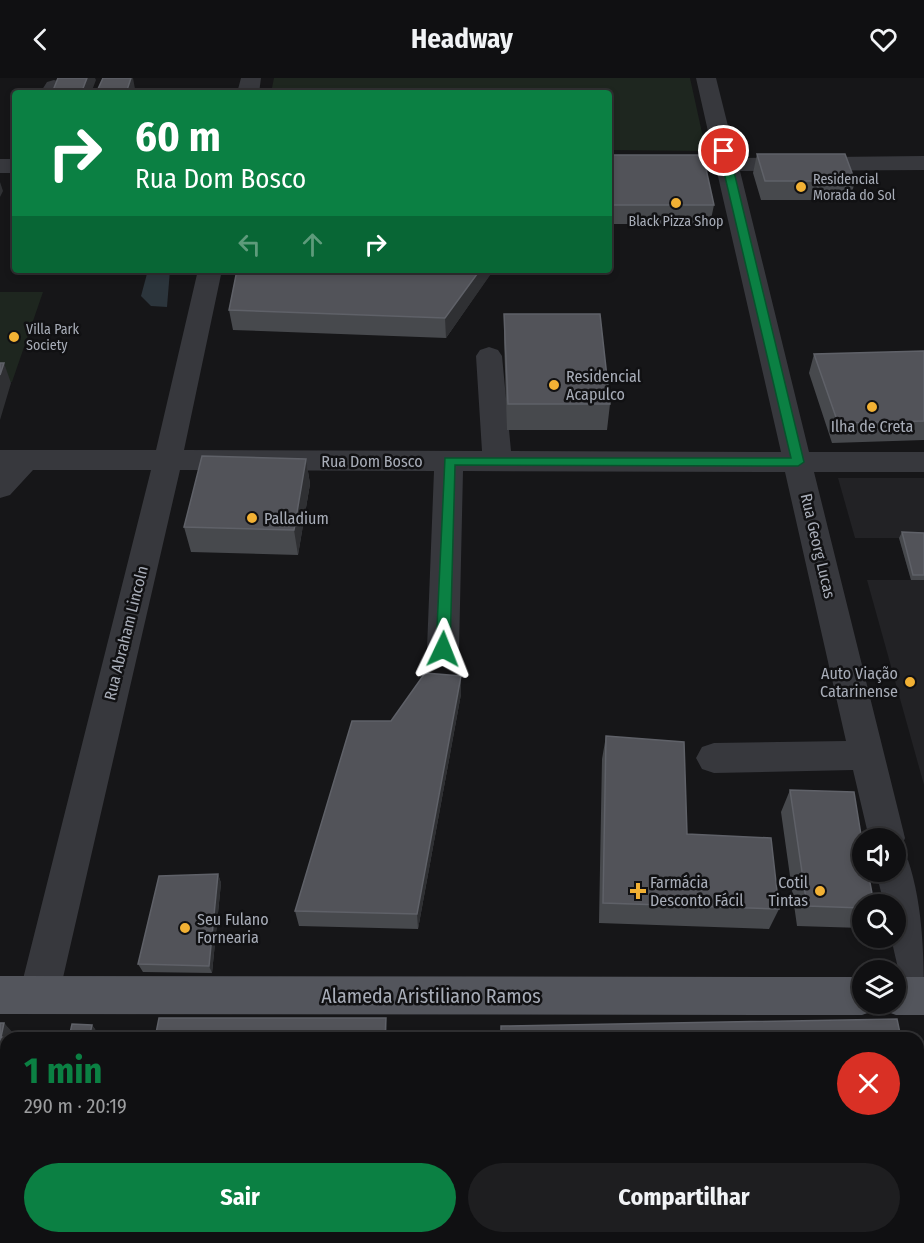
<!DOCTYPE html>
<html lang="pt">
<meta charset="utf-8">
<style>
body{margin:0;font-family:"Fira Sans Condensed",sans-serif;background:#1e1e20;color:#f1f3f6;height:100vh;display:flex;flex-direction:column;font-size:22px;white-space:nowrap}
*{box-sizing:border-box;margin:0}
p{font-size:20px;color:#9c9d9f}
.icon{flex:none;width:33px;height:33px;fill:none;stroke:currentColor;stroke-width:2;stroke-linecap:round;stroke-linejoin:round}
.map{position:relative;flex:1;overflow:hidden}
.details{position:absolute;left:0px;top:954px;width:924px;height:212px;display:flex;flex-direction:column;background:#101012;border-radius:18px 18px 0 0;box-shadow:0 3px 9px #0003,0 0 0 2px #303032}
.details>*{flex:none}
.banner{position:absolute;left:12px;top:12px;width:600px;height:183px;border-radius:6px;box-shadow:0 3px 9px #0003,0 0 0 2px #303032;background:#0b8043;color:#fff;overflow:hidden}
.controls{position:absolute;left:852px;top:750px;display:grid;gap:12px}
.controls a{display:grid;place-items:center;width:54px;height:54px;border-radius:50%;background:#101012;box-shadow:0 3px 9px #0003,0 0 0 2px #303032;font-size:30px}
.pin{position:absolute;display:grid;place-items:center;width:51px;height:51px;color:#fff;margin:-26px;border:3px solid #fff;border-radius:50%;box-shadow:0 2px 6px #0007}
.me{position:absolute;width:66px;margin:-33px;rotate:2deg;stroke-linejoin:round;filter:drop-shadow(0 0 4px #0008)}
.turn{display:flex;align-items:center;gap:21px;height:126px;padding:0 24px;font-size:27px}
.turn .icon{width:78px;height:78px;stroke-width:2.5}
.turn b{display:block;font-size:42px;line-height:51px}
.lanes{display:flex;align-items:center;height:57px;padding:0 24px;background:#0003;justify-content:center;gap:30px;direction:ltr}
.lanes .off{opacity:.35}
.round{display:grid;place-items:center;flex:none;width:63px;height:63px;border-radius:32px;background:#1e1e20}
.headline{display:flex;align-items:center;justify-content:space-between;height:102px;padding:0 24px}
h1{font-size:36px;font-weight:700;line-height:45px;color:#0b8043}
.button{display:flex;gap:12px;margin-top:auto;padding:12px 24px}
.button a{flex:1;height:69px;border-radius:36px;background:#0b8043;color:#fff;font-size:24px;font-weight:700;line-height:69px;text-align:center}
.button a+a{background:#1e1e20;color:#f1f3f6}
header{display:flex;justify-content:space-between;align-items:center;height:78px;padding:0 24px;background:#101012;font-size:27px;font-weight:700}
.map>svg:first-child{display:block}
.built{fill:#222225}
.green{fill:#1e261f}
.water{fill:#2c353c}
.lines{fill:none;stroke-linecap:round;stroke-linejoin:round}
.minor{fill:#37383d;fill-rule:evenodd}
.major{fill:#53555c;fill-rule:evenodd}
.wall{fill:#47494d}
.shaded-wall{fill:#2f3033}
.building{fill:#525359;stroke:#5f6168;stroke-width:1.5}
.route{fill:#0b8043;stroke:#07532c;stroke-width:1.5}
.poi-dot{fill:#f2b134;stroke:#111113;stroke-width:2}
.labels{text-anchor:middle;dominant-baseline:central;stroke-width:5;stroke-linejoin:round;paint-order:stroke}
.far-poi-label{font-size:14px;fill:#a8adb8;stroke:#111113;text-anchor:start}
.poi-label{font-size:16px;fill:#a8adb8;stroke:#111113;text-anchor:start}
.street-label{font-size:16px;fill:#a8adb8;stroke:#111113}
.near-street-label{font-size:20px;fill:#a8adb8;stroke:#111113}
</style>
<header><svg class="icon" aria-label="back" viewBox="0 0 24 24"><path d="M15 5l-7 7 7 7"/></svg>Headway<svg class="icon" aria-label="heart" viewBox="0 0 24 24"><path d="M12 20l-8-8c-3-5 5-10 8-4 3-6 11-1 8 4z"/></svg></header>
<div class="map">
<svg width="924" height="1165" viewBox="0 0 924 1165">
<rect width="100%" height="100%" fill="#161618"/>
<path class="built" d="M838,400H924V707L867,502H911L899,460H855Z"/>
<path class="green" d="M274,0H690L706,73L609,72V15H271Z
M0,214H43L12,304H0Z"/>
<path class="water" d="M148,192H170L167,229L151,228L141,218Z"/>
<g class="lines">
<path class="minor" d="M241,0H261L259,15H237Z
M696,0H716L736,80L924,78V92L740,93L809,374H924V394H814L905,760L900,772L896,773V760H869L853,692L714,695L702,691L696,680L702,669L714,665L846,663L785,394L463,393L459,571L455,580L443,584L431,580L427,571L434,393L180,392L59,917L53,931L39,936L25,931L19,917L151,392H33L10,417L0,420V372H156L198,192H222L184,372L482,373L476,278L480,272L489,269L498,272L502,278L511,373L781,374L717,94L699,92L696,87L699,82L714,80Z
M54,2L61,4L64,8L62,15H40L47,4Z
M0,81H15V95H0Z
M896,777L908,782C924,830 924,884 924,935L910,930L904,916L891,860H896V826H884L876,794H896Z
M924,1020V1071L918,1073V1022Z
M801,1160H850L847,1165H798Z"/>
<path class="major" d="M0,898L862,899V926H879L876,932L862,937L0,936Z
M896,899H924V937H896L882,932L879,926H896Z"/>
</g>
<path class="wall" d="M757,76L855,103L850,122H761L753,95Z
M609,77L714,127L710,146H609Z
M237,192H493L446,260L233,252L229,232Z
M504,236L610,326L607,352H507L504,262Z
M924,273V362L832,365L809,295L814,276Z
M306,381L310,406L298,477L191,474L184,449Z
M902,454L924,455V502H911L899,460Z
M461,598V616L418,851L299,848L295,833L391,643Z
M606,658L687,756L779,831L769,851L599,845L602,681Z
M790,712L862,826V850L797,848L781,734Z
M218,796L221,805L212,895L143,894L138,886Z
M0,945H4L15,959L69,960L92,947L101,960H6V1034L0,1033Z
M918,1101L924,1102V1165H914V1160H918Z"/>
<path class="shaded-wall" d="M87,0H95L96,2L91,15L82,13Z
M131,0H133L135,11L134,15H126Z
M0,104L3,113L0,119Z
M480,192H493V193L446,260L445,240Z
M4,285L11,305L0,342V297Z
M306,381L310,406L298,477L294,452Z
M461,598V616L418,851L417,836Z
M218,796L221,805L212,895L209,888Z
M386,940L387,954V960H385Z
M4,945L16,958L15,960L1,959Z
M92,947L101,960H89Z
M294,1160H300L299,1165H294Z"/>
<path class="building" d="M58,0H87L82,13H97L103,0H131L126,15H52Z
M757,76H845L855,103H765Z
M609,77H703L714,127H609Z
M237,192H480L445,240L229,232Z
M504,236H600L610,326H508Z
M924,273V343L838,345L814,276Z
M0,285H4L0,297Z
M202,378L306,381L294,452L184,449Z
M902,454L924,455V497H913Z
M425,595L461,598L417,836L295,833L352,643H391Z
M606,658L684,664L687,756L771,760L779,831L603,825Z
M790,712L854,714L862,763V794H868L874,826H862V830L807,828Z
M218,796L209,888L138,886L159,798Z
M159,940H386L385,960H155Z
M897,941L901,960H501V948Z
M0,945H4L1,959L69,960L72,946L92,947L89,960H6V1022H0Z
M918,1101L924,1102V1156L918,1122Z
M212,1160H294V1165H211Z
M501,1160H737L738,1165H521L501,1164Z"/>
<path class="route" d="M724,70L729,73L804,384L798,388L455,387L450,571L443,577L438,575L436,571L445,380H791L719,73Z"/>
<g class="poi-dot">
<circle cx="801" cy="109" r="6"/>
<circle cx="676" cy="125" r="6"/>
<circle cx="14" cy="259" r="6"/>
<circle cx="554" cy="307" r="6"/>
<circle cx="872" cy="329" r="6"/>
<circle cx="252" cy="440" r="6"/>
<circle cx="910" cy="604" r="6"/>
<path d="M635 804h6v6h6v6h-6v6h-6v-6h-6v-6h6z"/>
<circle cx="820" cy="813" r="6"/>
<circle cx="185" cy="850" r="6"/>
</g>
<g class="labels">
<g class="far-poi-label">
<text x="813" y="101">Residencial<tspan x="813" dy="16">Morada do Sol</tspan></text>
<text x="676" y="143" text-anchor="middle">Black Pizza Shop</text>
<text x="26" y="251">Villa Park<tspan x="26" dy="16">Society</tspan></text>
</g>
<g class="poi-label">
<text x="566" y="298">Residencial<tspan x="566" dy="18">Acapulco</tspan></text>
<text x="872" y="348" text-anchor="middle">Ilha de Creta</text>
<text x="264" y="440">Palladium</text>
<text x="898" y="595" text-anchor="end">Auto Viação<tspan x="898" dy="18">Catarinense</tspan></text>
<text x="650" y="804">Farmácia<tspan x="650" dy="18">Desconto Fácil</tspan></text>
<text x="808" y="804" text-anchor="end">Cotil<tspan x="808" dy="18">Tintas</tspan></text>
<text x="197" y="841">Seu Fulano<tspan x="197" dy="18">Fornearia</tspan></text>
</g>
<g class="street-label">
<text x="372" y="383">Rua Dom Bosco</text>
<text transform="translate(818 468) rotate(77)">Rua Georg Lucas</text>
<text transform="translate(126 555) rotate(-76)">Rua Abraham Lincoln</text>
</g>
<g class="near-street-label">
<text x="431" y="918">Alameda Aristiliano Ramos</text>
</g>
</g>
</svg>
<div class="controls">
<a><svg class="icon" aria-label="sound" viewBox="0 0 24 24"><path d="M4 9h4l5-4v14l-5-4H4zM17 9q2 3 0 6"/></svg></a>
<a><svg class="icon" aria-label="search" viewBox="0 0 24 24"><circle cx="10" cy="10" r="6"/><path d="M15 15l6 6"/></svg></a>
<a><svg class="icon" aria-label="layers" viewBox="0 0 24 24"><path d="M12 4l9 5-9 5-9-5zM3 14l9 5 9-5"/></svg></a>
</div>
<div class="pin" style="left:724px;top:73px;background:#d93025"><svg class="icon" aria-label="arrive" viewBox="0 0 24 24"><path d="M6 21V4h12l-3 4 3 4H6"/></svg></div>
<svg class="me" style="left:443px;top:571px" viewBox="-20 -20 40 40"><path d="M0-17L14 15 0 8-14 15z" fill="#0b8043" stroke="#fff" stroke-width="4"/></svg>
<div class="banner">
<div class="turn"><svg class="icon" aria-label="right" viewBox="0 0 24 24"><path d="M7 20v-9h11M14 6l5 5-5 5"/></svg><div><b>60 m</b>Rua Dom Bosco</div></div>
<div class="lanes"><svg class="icon off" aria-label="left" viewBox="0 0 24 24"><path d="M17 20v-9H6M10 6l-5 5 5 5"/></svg><svg class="icon off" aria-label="ahead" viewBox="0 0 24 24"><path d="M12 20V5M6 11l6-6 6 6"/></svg><svg class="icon" aria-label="right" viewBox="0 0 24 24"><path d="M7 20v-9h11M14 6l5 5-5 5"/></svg></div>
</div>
<section class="details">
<div class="headline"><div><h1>1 min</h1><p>290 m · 20:19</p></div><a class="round" style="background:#d93025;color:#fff"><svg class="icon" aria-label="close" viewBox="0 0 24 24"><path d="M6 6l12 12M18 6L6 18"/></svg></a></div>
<div class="button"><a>Sair</a><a>Compartilhar</a></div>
</section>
</div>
